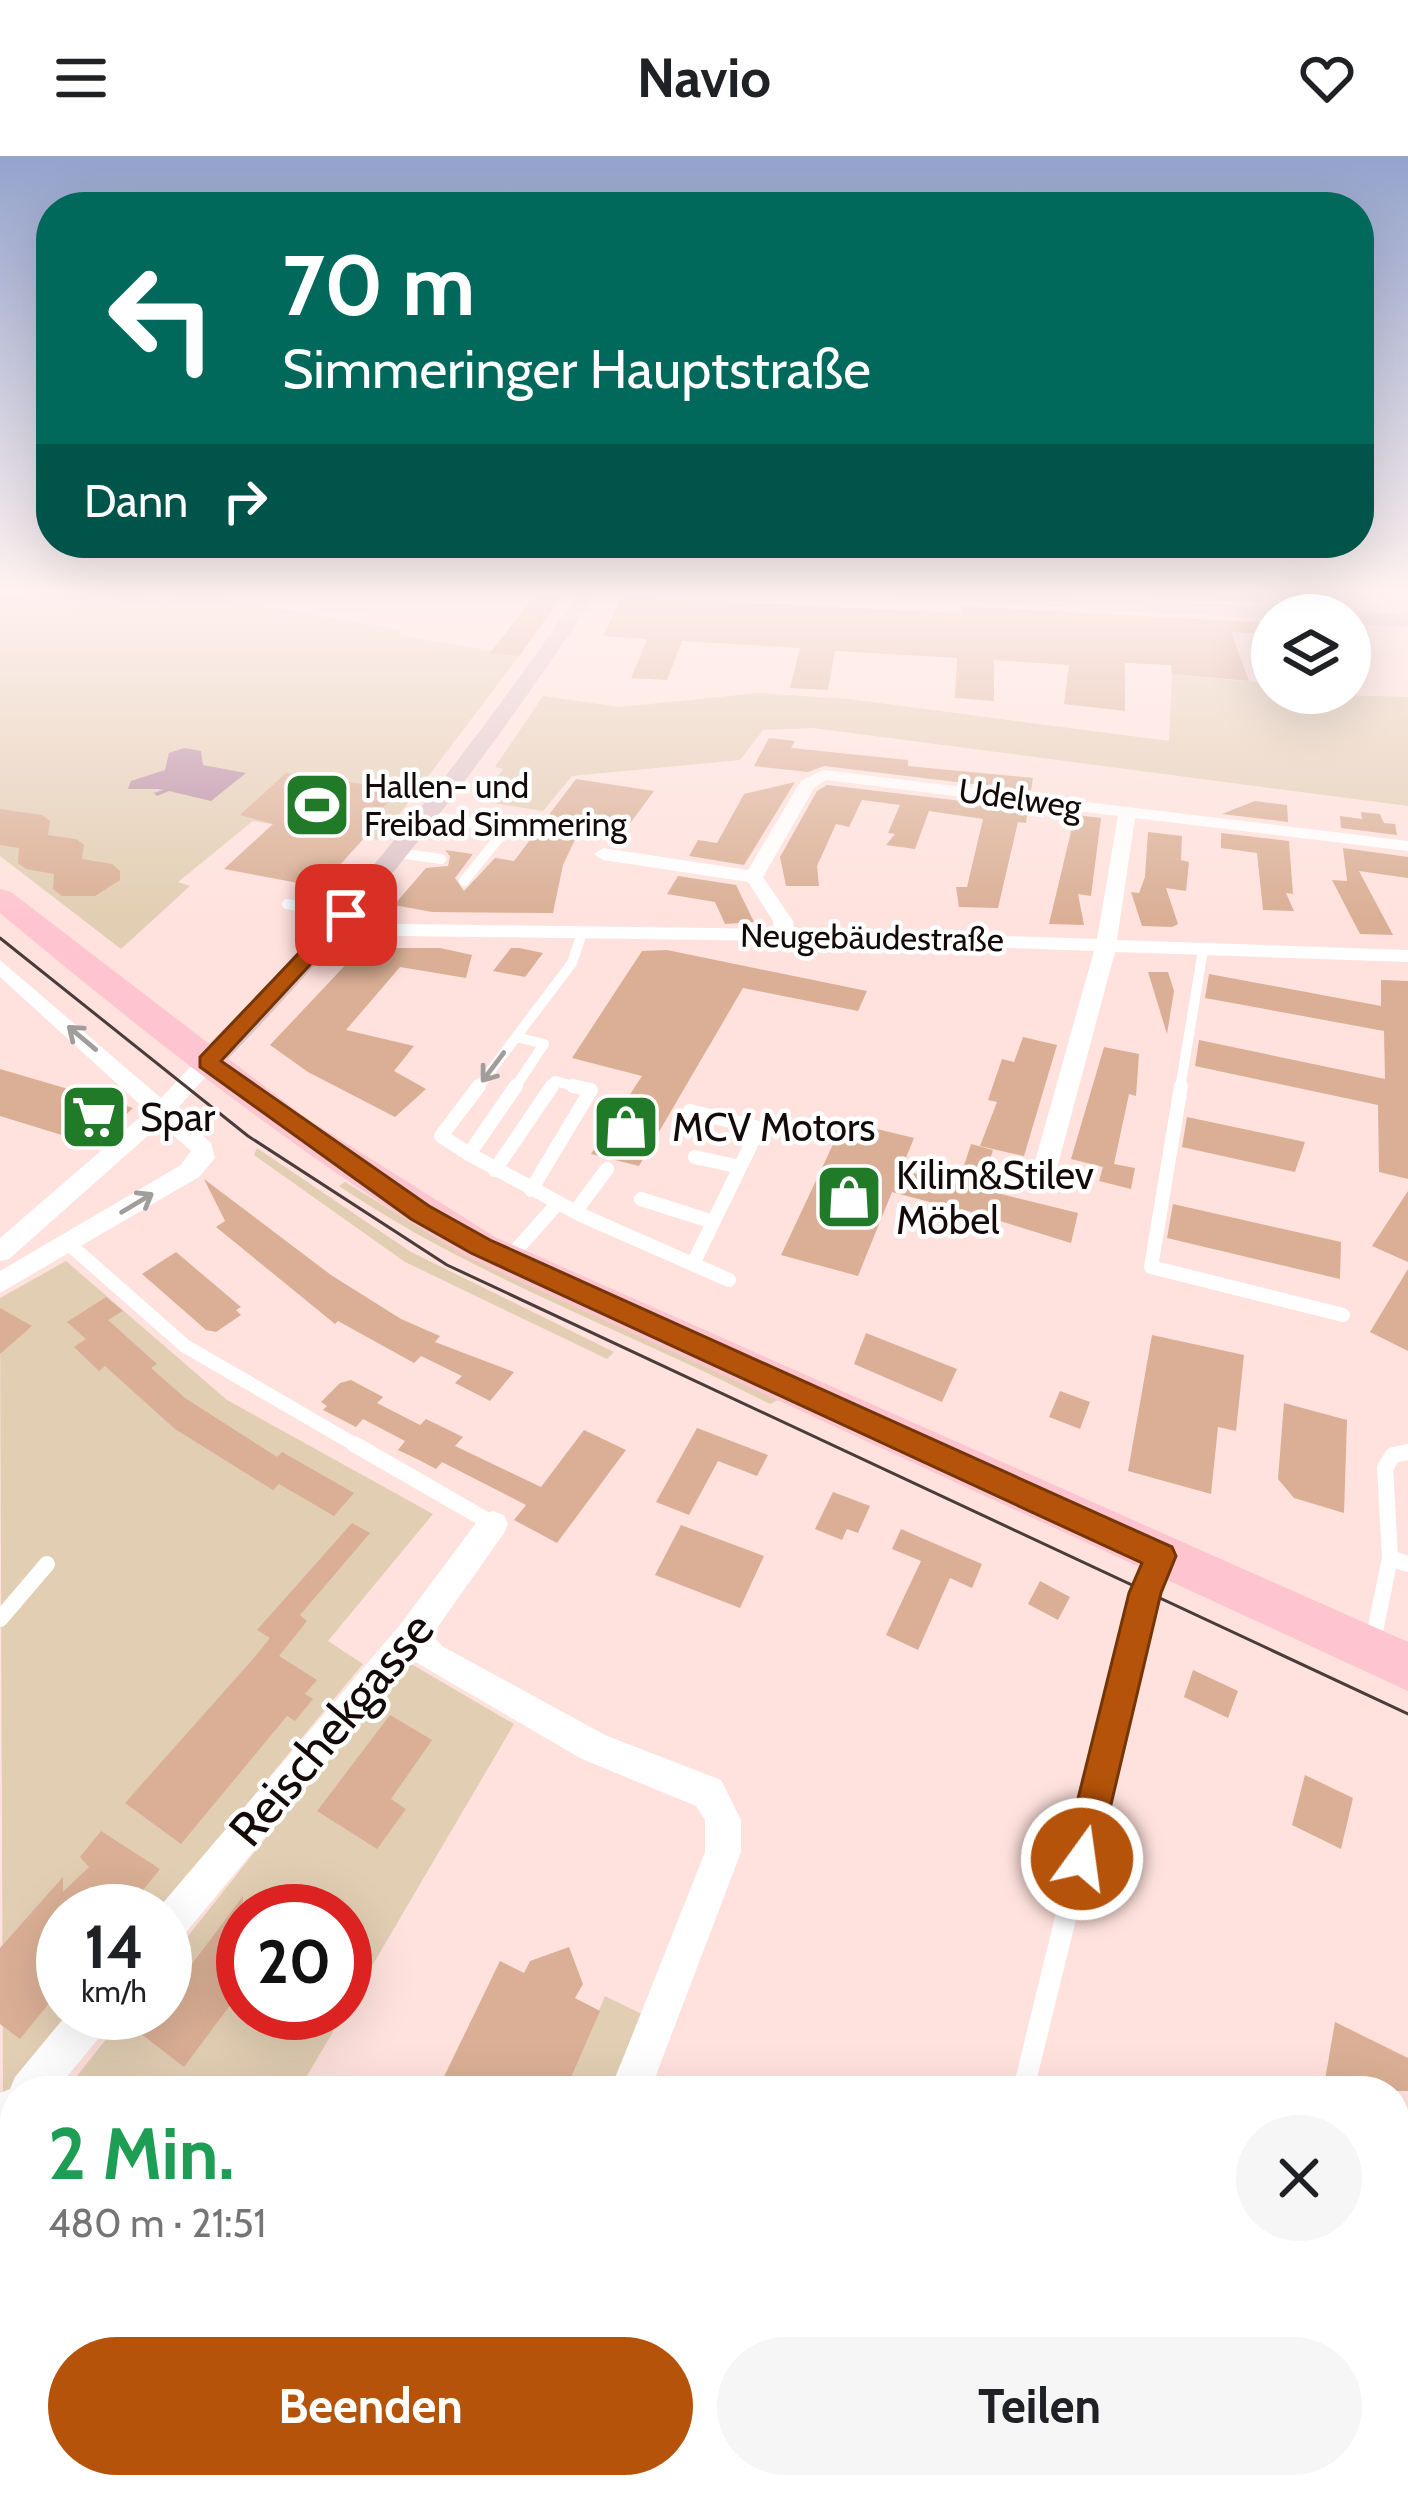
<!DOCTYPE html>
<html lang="de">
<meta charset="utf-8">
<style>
body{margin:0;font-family:Cabin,sans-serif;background:#f6f6f6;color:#202124;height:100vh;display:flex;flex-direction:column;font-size:45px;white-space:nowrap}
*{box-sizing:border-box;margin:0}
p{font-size:39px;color:#757577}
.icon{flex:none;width:66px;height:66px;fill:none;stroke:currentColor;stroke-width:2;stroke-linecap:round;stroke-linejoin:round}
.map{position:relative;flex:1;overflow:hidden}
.drawer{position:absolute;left:0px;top:1920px;width:1410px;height:423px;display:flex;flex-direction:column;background:#fff;border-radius:48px 48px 0 0;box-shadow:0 12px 48px #0002}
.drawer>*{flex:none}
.hud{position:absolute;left:36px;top:36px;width:1338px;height:366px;border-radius:48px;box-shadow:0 12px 48px #0002;background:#00695c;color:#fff;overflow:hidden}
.tools{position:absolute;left:1251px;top:438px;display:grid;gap:24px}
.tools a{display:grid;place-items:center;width:120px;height:120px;border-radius:50%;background:#fff;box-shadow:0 12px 48px #0002;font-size:60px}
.speed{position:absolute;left:36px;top:1728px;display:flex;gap:24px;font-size:60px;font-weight:700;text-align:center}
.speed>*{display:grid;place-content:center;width:156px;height:156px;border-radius:50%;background:#fff;box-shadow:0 12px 48px #0002;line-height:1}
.speed small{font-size:30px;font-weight:400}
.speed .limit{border:18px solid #d22;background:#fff;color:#111}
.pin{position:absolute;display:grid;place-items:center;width:102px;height:102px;color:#fff;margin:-51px;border-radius:24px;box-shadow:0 6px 18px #0006}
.me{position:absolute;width:132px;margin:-66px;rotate:14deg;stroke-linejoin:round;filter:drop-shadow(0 0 9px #0008)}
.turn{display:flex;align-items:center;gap:42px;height:252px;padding:0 48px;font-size:54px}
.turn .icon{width:156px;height:156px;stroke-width:2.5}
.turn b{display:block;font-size:84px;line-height:102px}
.then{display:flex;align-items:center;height:114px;padding:0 48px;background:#0003;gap:24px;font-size:45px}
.round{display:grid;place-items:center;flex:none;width:126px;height:126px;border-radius:63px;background:#f6f6f6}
.summary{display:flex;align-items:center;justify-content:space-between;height:204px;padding:0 48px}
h1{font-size:72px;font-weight:700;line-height:90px;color:#1e9e55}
.action{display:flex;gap:24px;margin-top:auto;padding:24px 48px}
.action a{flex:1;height:138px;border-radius:72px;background:#b45309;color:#fff;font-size:48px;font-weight:700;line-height:138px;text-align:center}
.action a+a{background:#f6f6f6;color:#202124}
header{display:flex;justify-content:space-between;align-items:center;height:156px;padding:0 48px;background:#fff;font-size:54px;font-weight:700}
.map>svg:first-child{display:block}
.green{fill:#e2ceb3}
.water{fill:#b68aa2}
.building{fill:#daaf95}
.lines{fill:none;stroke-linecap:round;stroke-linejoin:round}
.lane-far3{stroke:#fff;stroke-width:10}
.lane-far2{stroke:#fff;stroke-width:14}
.lane-far1{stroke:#fff;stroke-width:16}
.lane{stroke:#fff;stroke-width:21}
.street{fill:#fff;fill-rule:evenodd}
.secondary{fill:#dec5c9;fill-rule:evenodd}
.primary{fill:#fec5d0;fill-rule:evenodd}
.tram{stroke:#4a3c3b;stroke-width:3}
.oneway{stroke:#a19d9d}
.route{fill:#b45309;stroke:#753606;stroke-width:3}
.labels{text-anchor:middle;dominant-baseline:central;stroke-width:9;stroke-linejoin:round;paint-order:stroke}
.far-poi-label{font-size:33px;fill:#130a09;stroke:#fff;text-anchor:start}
.far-street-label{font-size:33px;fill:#130a09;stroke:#fff}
.poi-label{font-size:39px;fill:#130a09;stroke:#fff;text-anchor:start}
.near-street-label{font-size:48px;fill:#130a09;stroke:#fff}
</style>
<header><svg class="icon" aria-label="menu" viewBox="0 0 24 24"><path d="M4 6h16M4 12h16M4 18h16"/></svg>Navio<svg class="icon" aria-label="heart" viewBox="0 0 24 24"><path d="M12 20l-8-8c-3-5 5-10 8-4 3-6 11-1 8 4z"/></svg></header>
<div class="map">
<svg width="1408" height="2341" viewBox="0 0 1408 2341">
<rect width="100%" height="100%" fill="#ffe2dd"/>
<path class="green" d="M0,435H136L165,445L188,435H218L240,446L401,474L399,479L519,500L380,684L253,665L178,726L190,730L121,793L0,700Z
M1172,518L1272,528V537L1408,541V650L813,572L763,574L740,604L572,620L543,655L480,645L503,613L495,611L543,540L620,551L759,537L849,543L1169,585Z
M257,992L411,1096L614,1196L607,1203L405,1106L254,999Z
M345,1026L465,1099L778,1244L770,1248C626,1174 474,1121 339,1030Z
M66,1105L227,1244L433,1358L328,1485L363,1508L158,1755H63V1857H74L3,1943L0,1142Z
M406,1505L514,1568L345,1856V1755H243V1857H344L298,1935H65L127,1857H165V1809Z
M605,1840L642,1858L609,1935H565Z
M15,1998V2328H132L149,2341H0V2017Z
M299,2328H444L439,2341H293Z"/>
<path class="water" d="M184,592L201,595L203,609L246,617L211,645L169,635L157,640L154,637L163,634L158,633H128L131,625L165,614L169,597Z"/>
<path class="building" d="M538,435H566L519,500L490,497Z
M1063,435H1258L1263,447Z
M622,441L961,457V450L1272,467V478L1231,476L1249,525L1172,518L1171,509L1125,507V555L1064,548L1069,509L994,504V545L955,542L957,502L835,495L828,534L790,532L800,492L682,485L667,524L631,522L647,483L603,480Z
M769,582L795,585L791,592L908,604V610L1033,622L1031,635L824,610L808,616L754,610Z
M286,617L398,633L377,659L384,660L320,731L224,713L273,668L240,659Z
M576,623L654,635L620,681L579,675L563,709L553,757L432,756L394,749L426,712L448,710L450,700L445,694L473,698L455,722L464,735L495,702L514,705Z
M795,626L744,709L689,700L698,684L717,687L744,638Z
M827,629L1028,653L1026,667L1018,666L998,752L959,751L956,731H967L983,663L929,655L915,693L886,689L895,678L888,677L900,649L862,644L849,671L836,668L817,710L819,730H786L780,701L817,635Z
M1255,645L1287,649L1288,666L1222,658Z
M0,653L42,659L50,665L48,679L76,683L84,689L82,703L112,708L120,715V724L95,740H62L53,733L54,718L26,713L18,707L19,692L0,689Z
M1361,656L1380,658L1384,667L1395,668L1397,679L1341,672L1340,660L1362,663Z
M1075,659L1101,662L1091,740L1078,738L1084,769L1049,768Z
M1148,676L1182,680L1181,704L1189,706L1186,735L1166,732L1178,768L1172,771L1142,770L1131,736L1139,737L1145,721Z
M1221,677L1289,685L1293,738L1286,737L1294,755L1263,754L1257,697L1221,692Z
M1343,692L1408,701V722L1359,715L1393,779L1360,778L1332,724L1347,725Z
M678,720L736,729L754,766L725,768L715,746L667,738Z
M354,792H440L472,799L466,822L400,811L346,874L414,890L394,915L426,933L395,961L308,916L270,889L353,801Z
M511,792H519L543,797L525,821L493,815Z
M667,794L867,835L858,855L743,832L639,1010L591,998L642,920L572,902L642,795Z
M1148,816H1168L1174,835L1167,878Z
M1209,818L1381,850V824L1408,825V1023L1379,1016L1378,949L1195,910L1199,884L1385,923L1384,875L1205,842Z
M1023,881L1057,889L1024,1000L980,990L997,946L988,944L1002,903L1014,906Z
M1104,891L1139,898L1136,940L1129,938L1114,1008L1135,1012L1131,1033L1099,1025L1103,1011L1071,1003Z
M0,913L133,952L94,989L0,960Z
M1187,961L1305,986L1295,1016L1182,991Z
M844,965L914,982L901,1014L958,1028L971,988L993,994L981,1033L1078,1057L1071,1087L961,1053L958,1060L939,1056L941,1049L892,1036L858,1120L781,1099Z
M204,1023L331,1119L401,1163L440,1180L435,1186L514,1216L490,1245L455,1227L462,1220L421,1200L414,1207L338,1165L335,1168L216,1071L225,1065Z
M1408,1035V1106L1372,1090Z
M1173,1048L1341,1086L1340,1123L1167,1082Z
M176,1096L241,1151L236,1154L241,1159L216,1176L206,1174L142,1118Z
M1408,1113V1195L1370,1176Z
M106,1141L123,1155L108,1164L157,1208L151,1212L185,1242L277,1301L282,1296L354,1337L334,1360L279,1328L273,1334L175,1273L105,1210L99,1215L74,1191L86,1183L67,1166Z
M0,1152L32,1170L0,1198Z
M866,1177L957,1213L942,1246L854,1208Z
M1152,1179L1244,1199L1236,1275L1218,1271L1211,1338L1128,1315Z
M351,1224L383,1241L377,1247L420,1269L426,1263L463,1281L455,1290L541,1331L584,1274L626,1294L557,1387L514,1364L526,1349L442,1306L436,1313L417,1303L398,1294L405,1285L363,1263L356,1271L323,1254L327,1250L321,1246L340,1227Z
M1060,1235L1090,1246L1080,1273L1049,1261Z
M1284,1247L1347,1264L1344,1357L1294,1342L1278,1323Z
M697,1272L768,1299L757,1320L718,1305L689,1359L656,1346Z
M833,1336L870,1350L858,1377L847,1373L842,1384L815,1373Z
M352,1367L370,1377L300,1459L307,1465L279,1500L317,1524L305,1538L313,1543L295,1565L287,1560L181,1688L125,1647L253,1503L270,1482L257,1474Z
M681,1369L764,1400L740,1452L655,1419Z
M901,1373L982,1408L972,1432L950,1422L918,1494L886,1479L921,1405L892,1393Z
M1040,1425L1070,1441L1058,1464L1028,1448Z
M1193,1514L1238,1535L1228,1562L1184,1541Z
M390,1559L432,1584L391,1643L406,1653L377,1693L317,1655Z
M1305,1619L1353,1642L1341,1693L1292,1669Z
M101,1675L160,1713L126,1755H63V1830L20,1883L0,1868V1792L63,1721V1736L89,1711L80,1701Z
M243,1740V1832L184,1911L140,1877L155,1857H165V1844Z
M569,1791L583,1828L575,1842L600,1855L565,1935H437L500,1805L524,1817L530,1805Z
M1335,1866L1408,1902V1935H1323Z"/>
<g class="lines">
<path class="lane-far3" d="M428,660L507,672L464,725
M398,697L441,703
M287,748L346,759
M516,881L572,807L582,777
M477,933L516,881L544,888L514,933
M550,933L555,925L585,933
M1180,933L1203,794"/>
<path class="lane-far2" d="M1181,930L1151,1111L1343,1159
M690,955L759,972L693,1108
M469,998L581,1059L729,1124
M469,998L441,980L479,930
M469,998L516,930
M695,1001L740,1011
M495,1014L552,930
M531,1034L591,934L573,930
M641,1043L713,1066
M575,1056L607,1013
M69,1088L185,1190L359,1291
M508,1103L557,1048"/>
<path class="lane-far1" d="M354,1288L493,1368
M1390,1402L1385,1312L1393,1299L1408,1296
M0,1463L47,1408
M1372,1490L1390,1402L1408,1408
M1068,1751L1145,1437L1158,1405"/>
<path class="lane" d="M1023,1935L1069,1748"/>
<path class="street" d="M145,435H166L173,440L166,444Z
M823,614L1408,685V695L1135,662L1117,784L1408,794V806L1115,796L1053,1027L1041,1035L1029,1027L1094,795L849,786L335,779L325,773L335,767L774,773L773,765L748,726L603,704L594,698L603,692L748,714L801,625ZM826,624L1118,660L1097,783L794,773L793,765L763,721L814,632Z
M0,804L161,942L200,901L208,899L219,906L175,955L211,987L215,1002L199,1021L0,1137V1115L181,1009L191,995L161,968L9,1103L0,1105V1082L147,955L0,821Z
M493,1355L504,1359L508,1368L504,1377L432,1479L442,1490L605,1579L721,1624L741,1664V1696L650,1935H610L705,1696V1664L696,1650L582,1603L412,1504L178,1786L165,1792V1755H156L400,1469L482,1359Z
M68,1857H114L108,1871L55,1935H15V1983L0,1990V1937L10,1933L15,1921Z
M0,2172L15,2178V2233L0,2227Z
M453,2328H501L496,2341H448Z"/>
<path class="secondary" d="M580,435H598C485,607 362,766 218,913H198L193,906L198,899C342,758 466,602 580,435Z
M858,435H974L1297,453L1306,459H1272V463L867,440Z
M1350,456L1408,459V471L1350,468V459H1343Z"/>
<path class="primary" d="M0,733L11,736L306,962L495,1081L1408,1486V1535L467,1101C300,1001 149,881 0,757Z"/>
<path class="tram" d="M0,782L248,980L447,1109L1408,1558"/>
</g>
<defs><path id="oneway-shaft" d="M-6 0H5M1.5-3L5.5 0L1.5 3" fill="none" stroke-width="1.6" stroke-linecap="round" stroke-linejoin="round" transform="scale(3)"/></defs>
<g class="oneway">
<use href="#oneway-shaft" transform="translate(82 882) rotate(-140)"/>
<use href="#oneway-shaft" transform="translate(493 911) rotate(127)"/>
<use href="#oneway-shaft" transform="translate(137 1047) rotate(-31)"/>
</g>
<linearGradient id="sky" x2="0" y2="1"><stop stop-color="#94a3cc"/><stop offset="0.57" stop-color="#fff2f0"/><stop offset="1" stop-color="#fff2f0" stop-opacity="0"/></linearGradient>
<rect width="1408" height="763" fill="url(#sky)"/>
<path class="route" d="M339,755L356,759L221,905L429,1050L490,1084L1172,1391L1176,1400L1161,1437L1095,1716L1082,1721L1069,1716L1063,1703L1129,1437L1142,1407L471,1097L411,1063L200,911V901Z"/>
<defs>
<symbol id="stadium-square" viewBox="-11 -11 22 22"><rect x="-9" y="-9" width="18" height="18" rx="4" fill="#217a28" stroke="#fff"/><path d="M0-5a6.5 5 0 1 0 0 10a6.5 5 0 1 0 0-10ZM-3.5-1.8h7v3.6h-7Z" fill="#fff"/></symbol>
<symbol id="supermarket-square" viewBox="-11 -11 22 22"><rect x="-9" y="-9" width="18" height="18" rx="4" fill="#217a28" stroke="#fff"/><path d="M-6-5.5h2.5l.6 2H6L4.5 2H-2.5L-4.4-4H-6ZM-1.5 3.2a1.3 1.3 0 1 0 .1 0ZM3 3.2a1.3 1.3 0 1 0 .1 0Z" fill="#fff"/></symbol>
<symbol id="shop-square" viewBox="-11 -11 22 22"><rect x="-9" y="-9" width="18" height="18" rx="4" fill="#217a28" stroke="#fff"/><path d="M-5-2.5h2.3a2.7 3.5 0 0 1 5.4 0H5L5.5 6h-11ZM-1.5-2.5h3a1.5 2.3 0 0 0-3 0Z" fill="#fff"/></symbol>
</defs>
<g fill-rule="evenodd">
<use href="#stadium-square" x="279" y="611" width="76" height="76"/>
<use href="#supermarket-square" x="56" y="923" width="76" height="76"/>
<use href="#shop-square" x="588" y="933" width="76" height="76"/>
<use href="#shop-square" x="811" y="1003" width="76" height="76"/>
</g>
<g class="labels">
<g class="far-poi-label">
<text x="364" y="630">Hallen- und<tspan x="364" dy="38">Freibad Simmering</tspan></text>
</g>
<g class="far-street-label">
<text transform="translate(1020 642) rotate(8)">Udelweg</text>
<text transform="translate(872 781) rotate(1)">Neugebäudestraße</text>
</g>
<g class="poi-label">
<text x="140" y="961">Spar</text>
<text x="672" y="971">MCV Motors</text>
<text x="896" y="1019">Kilim&amp;Stilev<tspan x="896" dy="45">Möbel</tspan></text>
</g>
<g class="near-street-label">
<text transform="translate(331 1573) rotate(-50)">Reischekgasse</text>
</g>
</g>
</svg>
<div class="tools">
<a><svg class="icon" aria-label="layers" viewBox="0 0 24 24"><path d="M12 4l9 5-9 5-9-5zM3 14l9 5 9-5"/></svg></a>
</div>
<div class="speed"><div>14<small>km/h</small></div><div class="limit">20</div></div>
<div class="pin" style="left:346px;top:759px;background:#d93025"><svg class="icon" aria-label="arrive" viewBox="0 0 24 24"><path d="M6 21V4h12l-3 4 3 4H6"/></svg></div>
<svg class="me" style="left:1082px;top:1703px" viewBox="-20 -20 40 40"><circle r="17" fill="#b45309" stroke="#fff" stroke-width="3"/><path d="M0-11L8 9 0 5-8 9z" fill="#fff"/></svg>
<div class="hud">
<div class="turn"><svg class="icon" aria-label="left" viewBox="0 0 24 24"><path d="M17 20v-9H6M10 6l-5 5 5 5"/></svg><div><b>70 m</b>Simmeringer Hauptstraße</div></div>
<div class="then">Dann<svg class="icon" aria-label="right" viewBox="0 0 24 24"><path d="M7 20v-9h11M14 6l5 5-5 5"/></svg></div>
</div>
<section class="drawer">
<div class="summary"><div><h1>2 Min.</h1><p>480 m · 21:51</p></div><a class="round"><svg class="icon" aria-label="close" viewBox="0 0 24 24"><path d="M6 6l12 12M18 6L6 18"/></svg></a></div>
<div class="action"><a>Beenden</a><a>Teilen</a></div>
</section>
</div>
